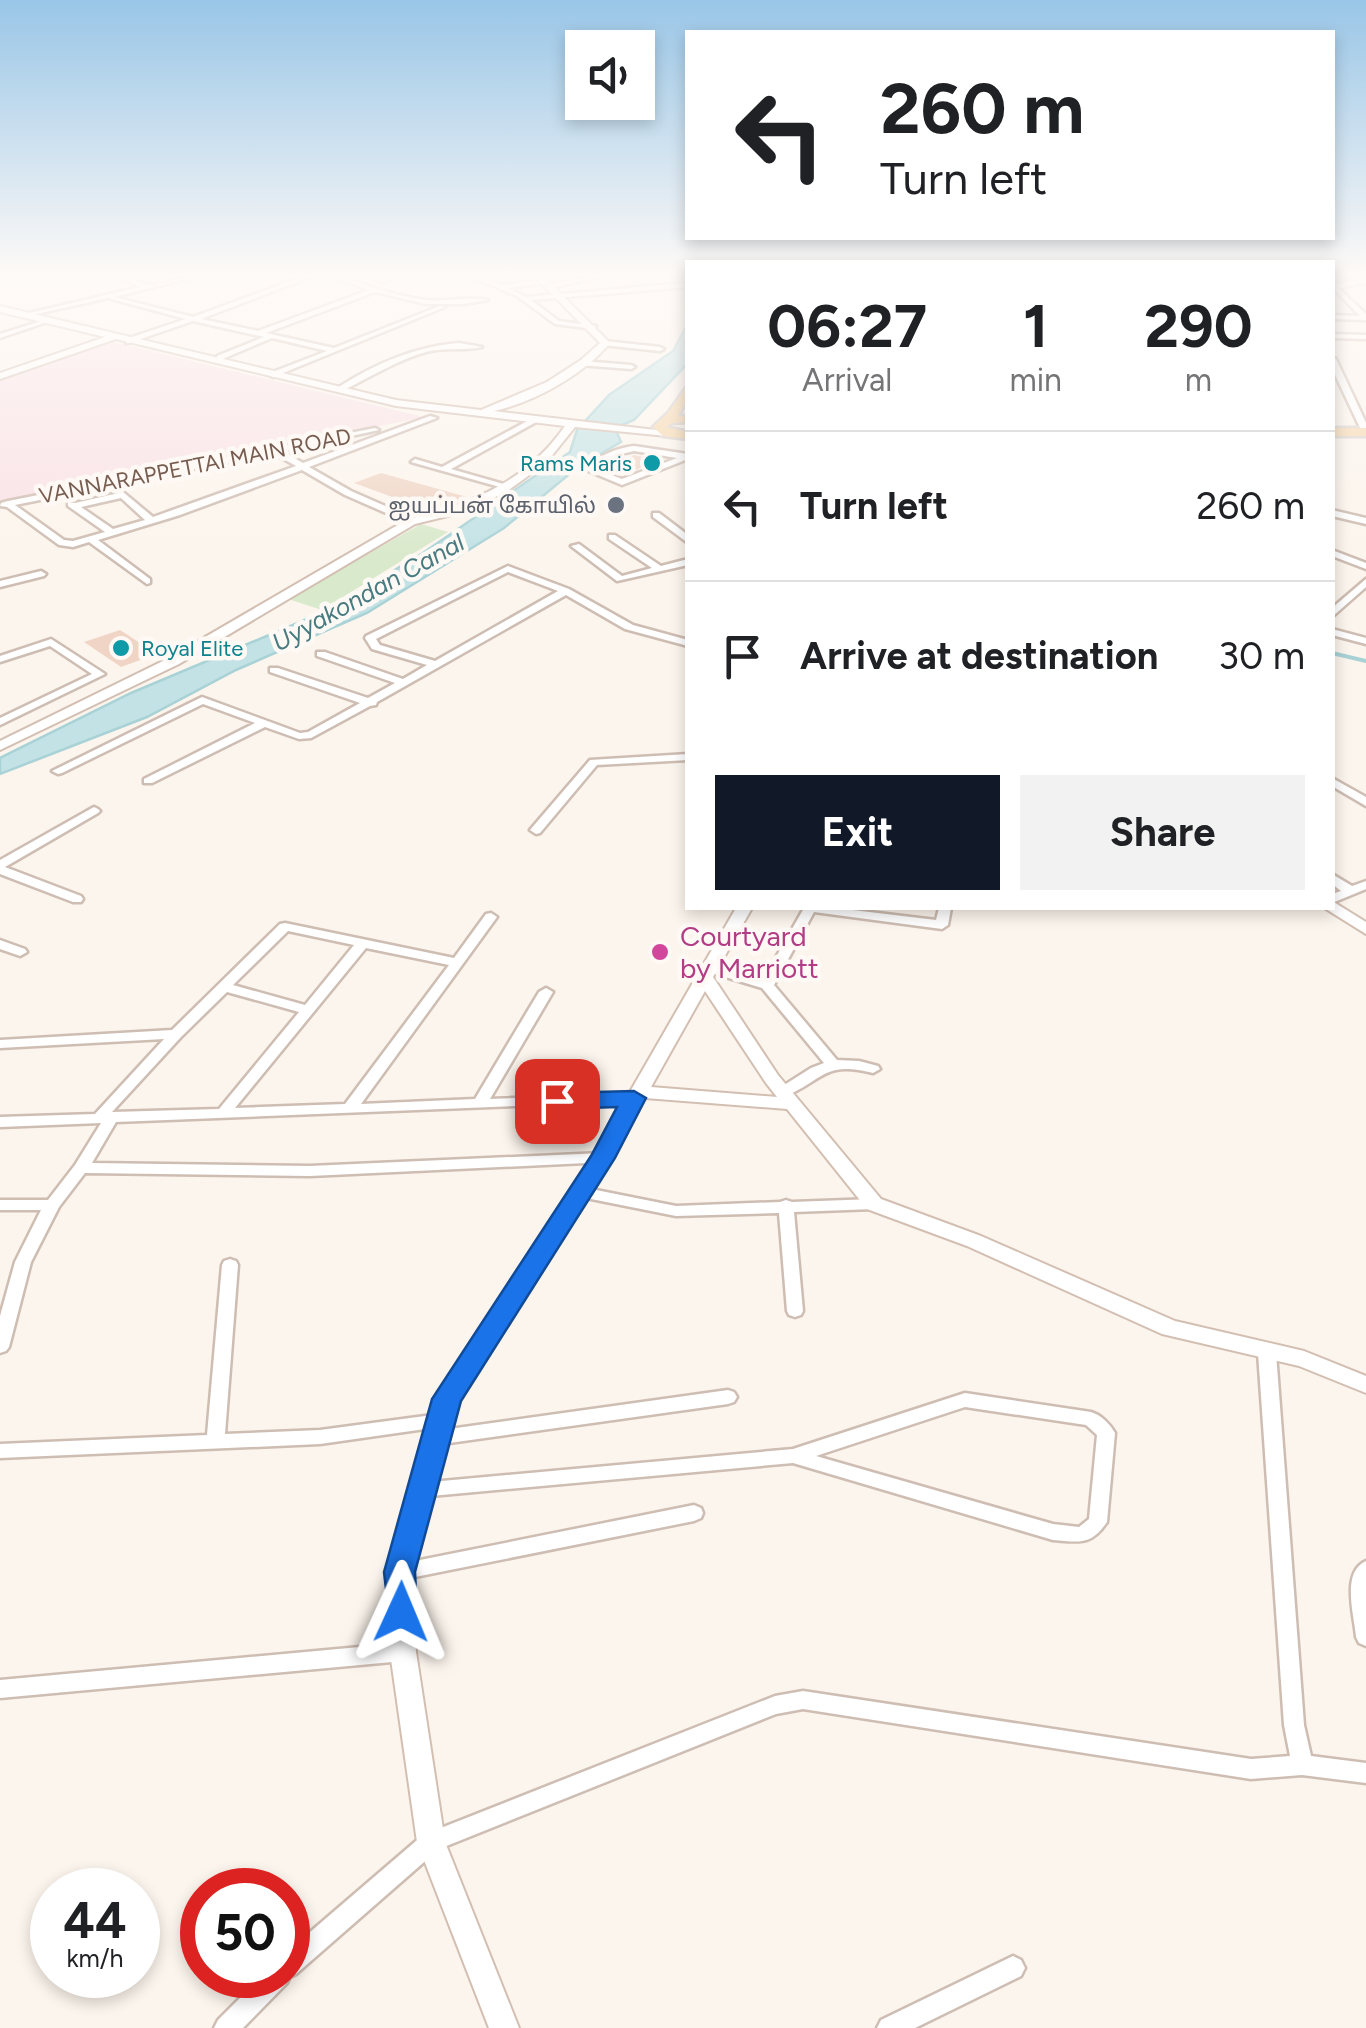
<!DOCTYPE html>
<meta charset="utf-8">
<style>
body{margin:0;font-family:Figtree,"Noto Sans Tamil",sans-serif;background:#f2f2f2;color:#202124;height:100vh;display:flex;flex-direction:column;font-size:38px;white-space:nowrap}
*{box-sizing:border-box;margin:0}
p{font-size:32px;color:#757577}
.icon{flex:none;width:55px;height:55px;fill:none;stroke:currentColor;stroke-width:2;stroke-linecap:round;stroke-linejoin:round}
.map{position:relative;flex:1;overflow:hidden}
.side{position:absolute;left:685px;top:260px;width:650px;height:650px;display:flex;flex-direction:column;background:#fff;border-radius:0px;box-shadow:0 5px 15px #0003}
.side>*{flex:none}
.top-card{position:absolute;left:685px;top:30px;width:650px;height:210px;border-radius:0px;box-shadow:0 5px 15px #0003;background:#fff;color:#202124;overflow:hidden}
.fabs{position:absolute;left:565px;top:30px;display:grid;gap:20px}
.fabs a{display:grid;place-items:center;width:90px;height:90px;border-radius:0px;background:#fff;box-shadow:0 5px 15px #0003;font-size:50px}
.speed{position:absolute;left:30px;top:1868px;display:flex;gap:20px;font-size:50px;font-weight:700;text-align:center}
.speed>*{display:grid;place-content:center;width:130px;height:130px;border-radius:50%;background:#fff;box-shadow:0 5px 15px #0003;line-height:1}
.speed small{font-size:25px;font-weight:400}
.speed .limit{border:15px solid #d22;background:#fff;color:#111}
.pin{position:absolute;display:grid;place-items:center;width:85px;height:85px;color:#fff;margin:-42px;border-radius:20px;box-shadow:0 5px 15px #0006}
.me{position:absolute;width:110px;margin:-55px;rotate:1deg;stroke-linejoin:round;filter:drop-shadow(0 0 8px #0008)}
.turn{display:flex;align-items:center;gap:35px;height:210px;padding:0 30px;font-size:45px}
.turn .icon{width:130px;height:130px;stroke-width:2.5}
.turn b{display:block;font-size:70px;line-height:85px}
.eta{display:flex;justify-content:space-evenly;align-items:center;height:170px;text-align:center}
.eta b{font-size:60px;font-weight:700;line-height:70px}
.primary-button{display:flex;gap:20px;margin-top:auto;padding:20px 30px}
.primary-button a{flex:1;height:115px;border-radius:0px;background:#111827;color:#fff;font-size:40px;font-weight:700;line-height:115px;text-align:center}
.primary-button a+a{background:#f2f2f2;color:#202124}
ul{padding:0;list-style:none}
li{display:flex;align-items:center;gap:30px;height:150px;padding:0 30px;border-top:2px solid #e0e0e0}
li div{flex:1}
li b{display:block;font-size:38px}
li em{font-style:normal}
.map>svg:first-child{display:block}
.medical{fill:#f9e1e5}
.green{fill:#d9e9cb}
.water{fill:#c2e2e5;stroke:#a9d2d6;stroke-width:2.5}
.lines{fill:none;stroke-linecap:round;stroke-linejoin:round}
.stream{stroke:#a9d2d6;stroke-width:4}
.building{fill:#f0d5c6}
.street-casing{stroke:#cebdb2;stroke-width:5}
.secondary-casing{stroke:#d3bfb2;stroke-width:4}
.primary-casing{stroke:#d9d1ce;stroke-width:5}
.street{fill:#fff;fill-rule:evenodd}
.secondary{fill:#fff;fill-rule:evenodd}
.primary{fill:#f5d6ab;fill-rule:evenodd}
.route{fill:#1a73e8;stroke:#114b97;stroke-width:2.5}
.culture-dot{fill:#0f9aa8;stroke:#fef9f4;stroke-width:4}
.worship-dot{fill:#6b7280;stroke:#fef9f4;stroke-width:4}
.hotel-dot{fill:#d1479c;stroke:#fef9f4;stroke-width:4}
.labels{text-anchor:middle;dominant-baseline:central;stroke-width:9;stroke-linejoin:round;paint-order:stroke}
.far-culture-label{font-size:22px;fill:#0d838f;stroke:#fef9f4;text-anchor:end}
.far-street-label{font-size:22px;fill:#775c50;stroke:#fef9f4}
.far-worship-label{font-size:22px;fill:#5b616d;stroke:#fef9f4;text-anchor:end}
.far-water-label{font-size:25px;font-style:italic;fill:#477b81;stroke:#fef9f4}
.hotel-label{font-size:28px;fill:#b23c85;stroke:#fef9f4;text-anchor:start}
</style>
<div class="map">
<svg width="1366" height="2028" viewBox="0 0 1366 2028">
<rect width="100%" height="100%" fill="#fcf5ed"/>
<path class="medical" d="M113,342L424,417L0,504V380Z"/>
<path class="green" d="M421,524L448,532L322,610L288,599Z"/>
<path class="water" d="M687,325V364L634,420L615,428L621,442L578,467L504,528L367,613L236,670L147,717L0,774V758L131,693L326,611L423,553L570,452L577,430L609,395L673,351Z"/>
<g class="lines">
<path class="stream" d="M1332,653L1366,661"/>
</g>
<path class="building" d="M634,455L659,461L625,474L607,469Z
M381,473L467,497L428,510L354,483Z
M120,630L157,654L121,667L84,642Z"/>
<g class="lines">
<defs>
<path id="street" d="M117,276C129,276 138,284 149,285C166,285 182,276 199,276L114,297L193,317L304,276H313L201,319L258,331L369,290L332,276H341C368,286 396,296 425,300C446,302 470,296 488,300L464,304H426L375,292L266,333L334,348L440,306L445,307L273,377L269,375L270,373L327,351L272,338L220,360H217V356L264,337L193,321L129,343H126V339L186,319L108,298L32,315L29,313L140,287Z
M368,276L383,278L404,276L383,282Z
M469,276H477L501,285L546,280L544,283L508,288L526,297L688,283V287L531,300L559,321L596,326L594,329L555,324L517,296Z
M591,276H603L549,288L546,286Z
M1332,287H1337L1366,314V320L1332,319V315L1360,316Z
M45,320L50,321L0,338V334Z
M1332,334L1366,335V339L1332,338Z
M605,341L660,347L664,349L660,351L602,345L601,343Z
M459,343L482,347C465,351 445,347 426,352C398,360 372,376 346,389L339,387C374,364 417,346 459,343Z
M1332,357L1336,359L1366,423V434L1362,432L1332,368Z
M582,361L631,365L635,367L631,369L579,365L578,363Z
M430,416L437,418L309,467L351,491L415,519V523H409L345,495L302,470L180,515L98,540L150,579V583L147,584L89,542L73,547L59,545L7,507L0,506L1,503L8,501L375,428L379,430L282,451L303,463ZM273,453L296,466L153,517L123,492L75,503L68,502V506L105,532L73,541L64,540L15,505ZM121,498L145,520L113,529L81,507Z
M531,419L538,421L451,469L507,485V489L411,462L415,459L442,467Z
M634,446L688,454V459L622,485L586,470C600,455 613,449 634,446ZM634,451L677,458L622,479L596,469L613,456Z
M1332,510L1366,518V524L1332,516Z
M653,513H659L688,535V543L653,517Z
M609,535H615L661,566L688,559V565L617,581L571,546L579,544L622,576L652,568L609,539Z
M1332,550L1366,563V569L1332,556Z
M508,566L569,589L633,625L688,640V646L625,629L566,595L377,702L376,705L370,706L311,738L299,739L265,727L152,783H144V779L255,723L203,704L62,773L58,774L52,771L202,697L300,733L308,732L360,703L270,672V668H278L368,698L395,683L317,656V652H325L403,679L427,665L372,649L365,638L366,636ZM508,572L558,591L435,661L380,645L376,639Z
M41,571L46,574L44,576L0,587V581Z
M1366,579V587L1332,617V608Z
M1332,629L1366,638V644L1332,635Z
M51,639L105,674L0,725V718L92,674L50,646L0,662V656Z
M688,754V760L597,765L540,833L536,834L530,830L590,760Z
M1332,778L1366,797V806L1332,786Z
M94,807L98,809L100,811L98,813L5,867L81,896L83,899L81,902H73L0,874V860Z
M1332,874L1352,886L1366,881V889L1332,903V894L1341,891L1332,884Z
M804,908H836L936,920L939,908H951L948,925L942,929L814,912L774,985L837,1060L859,1061L878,1066L880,1069L873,1073C822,1060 824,1081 783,1097L776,1092L778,1089L811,1068L824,1063L762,988L706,971L704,968L711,964L763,980Z
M491,913L497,917L361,1104L475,1099L539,992L546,988L553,992L490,1099L634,1093L641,1098L639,1101L116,1122L92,1163L310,1166L602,1153L607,1154L610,1158L607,1162L310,1176L85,1173L59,1207L31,1262L9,1347L6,1351L0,1353V1316L15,1262L41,1210H0V1200H48L75,1165L101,1123L0,1127V1117L95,1114L164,1039L0,1048V1040L172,1030L280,924L285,923L454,958L486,914ZM288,931L354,945L305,1005L233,985ZM366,948L449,965L345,1104L235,1108ZM227,992L299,1012L219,1109L112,1112L181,1037Z
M0,940L25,949L27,952L20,956L0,949Z
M581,1187L676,1206L780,1202L786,1200L792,1202L874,1199L880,1200L882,1204L880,1208L874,1209L794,1212L803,1311L801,1315L795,1317L789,1315L787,1311L779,1213L676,1216L576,1196L573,1192L576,1188Z
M230,1259L236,1261L238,1265L225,1434L320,1430L440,1414L446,1416L449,1421L446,1426L320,1444L0,1458V1444L207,1435L222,1265L224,1261Z
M1267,1347L1273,1348L1276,1353L1304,1725L1311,1756L1366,1763V1783L1302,1775L1251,1779L803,1709L776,1714L439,1849L296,1974L290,1977L287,1983L243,2028H214L218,2020L263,1975H288V1951L423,1835L775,1696L803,1691L1251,1759L1290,1756L1284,1725L1258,1353L1261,1348Z
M728,1390L734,1392L737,1397L734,1402L728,1404L435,1445L429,1443L426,1438L429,1433L435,1431Z
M965,1393L1091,1412C1101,1415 1110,1424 1115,1433L1107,1522C1091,1546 1079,1542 1053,1540L793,1463L420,1497L413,1495L411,1490L413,1485L420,1483L793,1449ZM965,1407L1086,1425L1097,1435L1089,1519L1079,1527L1053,1524L816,1456Z
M694,1505L701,1508L703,1513L701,1518L694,1521L400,1580L393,1578L390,1572L393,1566L400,1564Z
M1366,1561V1646L1359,1643L1356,1637C1354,1614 1341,1572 1366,1561Z
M403,1643L410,1646L413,1652L410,1658L403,1661L0,1698V1680Z
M1013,1956L1021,1960L1025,1968L1021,1976L915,2028H877L881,2020Z"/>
<path id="secondary" d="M534,276H543L610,343C583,375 535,402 494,411L673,432L677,433V437L575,427L546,463L506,492L460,513L415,524L179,664L0,750V741L169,658L408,519C471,505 528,480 565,426L396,406L116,339L0,379V373L105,337L0,312V306L396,400L481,410L547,382L581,360L600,343Z
M1366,277V283L1332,290V285Z
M1332,901L1366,922V934L1326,909L1325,908H1332Z
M736,908H752L713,977L778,1075L881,1199L981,1236L1175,1321L1304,1351L1366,1376V1393L1299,1366L1162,1334L967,1246L867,1209L787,1109L645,1098L612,1158L458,1401L412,1572L416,1652L445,1842L519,2028H489L417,1842L390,1652L388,1572L436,1399L593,1156ZM705,991L766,1083L777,1097L651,1087Z"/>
<path id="primary" d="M688,385V399L678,416H688V422L672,423L666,427L688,432V439L663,436L653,427L668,413Z
M1332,428H1366V436H1332Z"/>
</defs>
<use href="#street" class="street-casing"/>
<use href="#secondary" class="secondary-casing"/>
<use href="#primary" class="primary-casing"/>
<use href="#street" class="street"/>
<use href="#secondary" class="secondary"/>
<use href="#primary" class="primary"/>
</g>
<linearGradient id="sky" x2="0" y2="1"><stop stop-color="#99c6e7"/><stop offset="0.49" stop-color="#fefaf7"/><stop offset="1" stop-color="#fefaf7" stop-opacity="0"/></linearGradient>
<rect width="1366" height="560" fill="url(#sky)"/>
<path class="route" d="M634,1091L646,1098L615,1158L461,1401L415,1572L417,1612L413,1622L401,1626L390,1622L384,1572L432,1399L591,1156L617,1107L557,1109L545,1101L557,1093Z"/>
<g class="culture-dot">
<circle cx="652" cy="463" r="10"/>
<circle cx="121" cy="648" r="10"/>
</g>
<circle class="worship-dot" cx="616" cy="505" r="10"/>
<circle class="hotel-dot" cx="660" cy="952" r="10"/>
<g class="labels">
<g class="far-culture-label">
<text x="632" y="463">Rams Maris</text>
<text x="141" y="648" text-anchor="start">Royal Elite</text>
</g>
<g class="far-street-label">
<text transform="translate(195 466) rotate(-11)">VANNARAPPETTAI MAIN ROAD</text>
</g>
<g class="far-worship-label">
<text x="596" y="505">ஐயப்பன் கோயில்</text>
</g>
<g class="far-water-label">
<text transform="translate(368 592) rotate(-29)">Uyyakondan Canal</text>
</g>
<g class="hotel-label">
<text x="680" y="936">Courtyard<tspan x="680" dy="32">by Marriott</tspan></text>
</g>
</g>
</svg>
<div class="fabs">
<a><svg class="icon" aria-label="sound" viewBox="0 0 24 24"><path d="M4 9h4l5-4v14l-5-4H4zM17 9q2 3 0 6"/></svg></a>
</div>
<div class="speed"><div>44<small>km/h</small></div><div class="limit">50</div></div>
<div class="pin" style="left:557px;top:1101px;background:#d93025"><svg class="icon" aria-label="arrive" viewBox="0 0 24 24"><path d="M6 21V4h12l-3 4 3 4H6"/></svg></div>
<svg class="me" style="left:401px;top:1612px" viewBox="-20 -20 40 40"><path d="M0-17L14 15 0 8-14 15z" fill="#1a73e8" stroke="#fff" stroke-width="4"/></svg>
<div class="top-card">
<div class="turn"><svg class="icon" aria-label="left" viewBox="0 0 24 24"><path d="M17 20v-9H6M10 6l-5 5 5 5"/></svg><div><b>260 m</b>Turn left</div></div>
</div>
<section class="side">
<div class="eta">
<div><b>06:27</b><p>Arrival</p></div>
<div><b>1</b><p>min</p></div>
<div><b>290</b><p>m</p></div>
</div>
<ul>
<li><svg class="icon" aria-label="left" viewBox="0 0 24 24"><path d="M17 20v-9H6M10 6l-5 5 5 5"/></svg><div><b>Turn left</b></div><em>260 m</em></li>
<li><svg class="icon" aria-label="arrive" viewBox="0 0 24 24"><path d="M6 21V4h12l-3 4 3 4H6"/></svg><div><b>Arrive at destination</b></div><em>30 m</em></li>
</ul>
<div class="primary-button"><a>Exit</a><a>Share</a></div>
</section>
</div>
